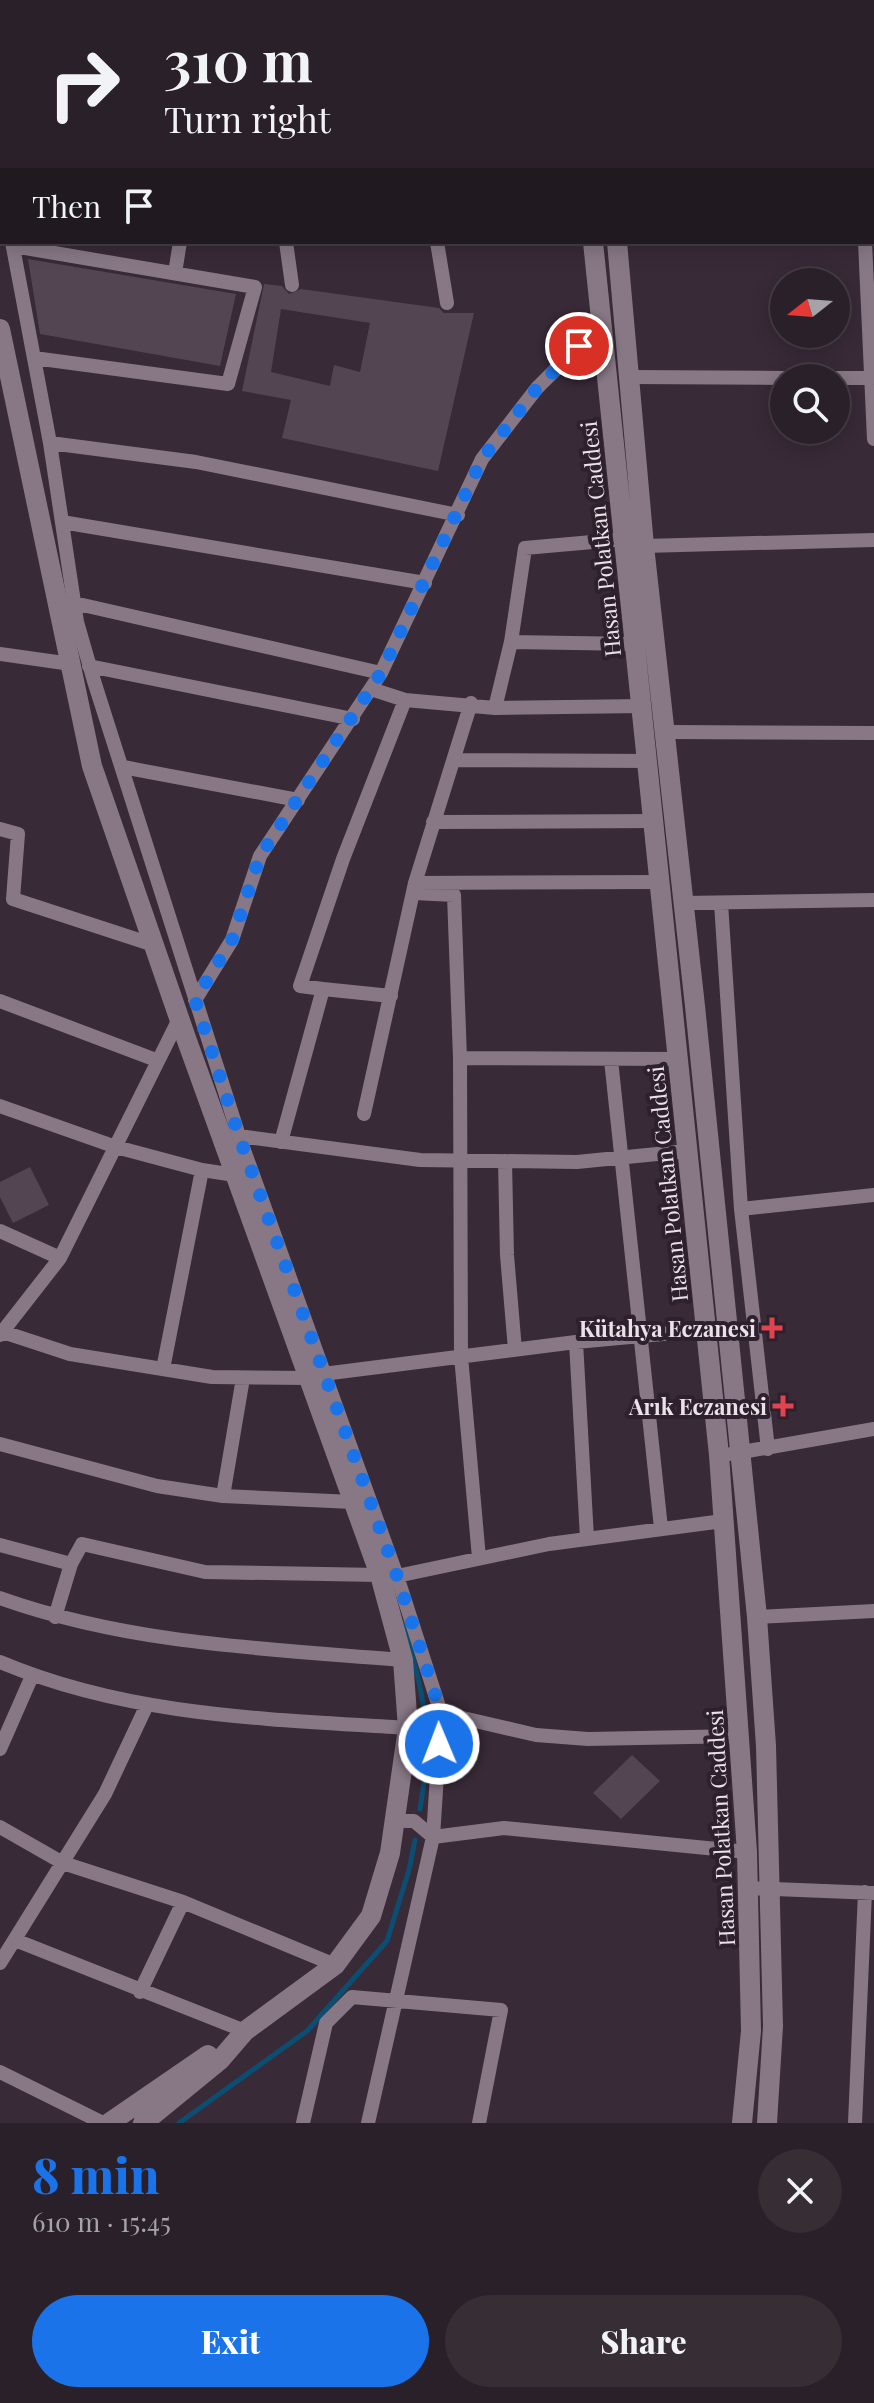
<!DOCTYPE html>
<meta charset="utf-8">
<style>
body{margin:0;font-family:"Playfair Display",serif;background:#362d35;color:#f1f3f6;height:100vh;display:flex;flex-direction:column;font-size:30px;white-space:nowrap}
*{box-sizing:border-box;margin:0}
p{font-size:26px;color:#a5a3a8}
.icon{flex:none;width:44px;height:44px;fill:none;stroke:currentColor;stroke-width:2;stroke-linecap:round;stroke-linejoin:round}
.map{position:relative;height:2123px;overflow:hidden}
.side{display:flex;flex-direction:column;background:#2a2029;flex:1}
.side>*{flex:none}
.top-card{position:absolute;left:0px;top:0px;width:874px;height:244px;box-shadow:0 4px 20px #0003,0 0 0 2px #463e46;background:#2a2029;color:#f1f3f6;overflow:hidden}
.needle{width:52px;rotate:253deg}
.controls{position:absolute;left:770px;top:268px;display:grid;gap:16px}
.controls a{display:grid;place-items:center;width:80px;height:80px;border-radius:50%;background:#2a2029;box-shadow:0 4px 20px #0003,0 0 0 2px #463e46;font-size:40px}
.pin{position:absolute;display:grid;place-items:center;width:68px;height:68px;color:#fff;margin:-34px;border:4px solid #fff;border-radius:50%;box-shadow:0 2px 8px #0007}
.me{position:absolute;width:88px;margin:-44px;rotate:359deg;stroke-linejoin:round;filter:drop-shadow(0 0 6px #0008)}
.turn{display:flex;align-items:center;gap:28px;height:168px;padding:0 32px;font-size:36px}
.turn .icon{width:104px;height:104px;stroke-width:2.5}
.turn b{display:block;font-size:56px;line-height:68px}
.then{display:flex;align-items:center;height:76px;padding:0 32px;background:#0003;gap:16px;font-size:30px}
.round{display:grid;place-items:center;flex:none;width:84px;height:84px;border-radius:42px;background:#362d35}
.summary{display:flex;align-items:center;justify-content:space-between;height:136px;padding:0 32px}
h1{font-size:48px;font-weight:800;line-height:60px;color:#1a73e8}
.primary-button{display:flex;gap:16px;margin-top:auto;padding:16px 32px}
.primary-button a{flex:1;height:92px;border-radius:48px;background:#1a73e8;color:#fff;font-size:32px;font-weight:800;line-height:92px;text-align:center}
.primary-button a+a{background:#362d35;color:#f1f3f6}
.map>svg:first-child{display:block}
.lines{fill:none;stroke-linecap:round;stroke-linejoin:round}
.stream{stroke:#0c4e72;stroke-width:5}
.building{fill:#544552;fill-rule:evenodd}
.street{stroke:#887886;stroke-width:14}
.secondary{stroke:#887886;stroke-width:20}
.route{stroke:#1a73e8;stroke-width:14;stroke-dasharray:0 25.2}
.health-dot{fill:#e0444e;stroke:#2e212d;stroke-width:3}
.labels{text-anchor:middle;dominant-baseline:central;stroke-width:8;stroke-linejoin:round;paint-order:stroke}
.street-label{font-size:22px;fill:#eae1e9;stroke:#2e212d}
.poi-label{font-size:22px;font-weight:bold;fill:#eae1e9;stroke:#2e212d;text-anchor:end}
</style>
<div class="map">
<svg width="874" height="2123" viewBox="0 0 874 2123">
<rect width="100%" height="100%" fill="#382a37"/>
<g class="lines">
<path class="stream" d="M0,144L1,147
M403,1623C425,1696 433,1733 420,1809
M179,2123L307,2031L387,1941L409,1870L415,1840"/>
</g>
<path class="building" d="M28,259L236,294L220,366L40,334Z
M264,284L282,286L289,294L301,289L439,308L444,313H474L438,471L282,438L291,400L242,391ZM281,309L370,323L360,372L334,365L330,386L271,372Z
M30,1167L49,1205L13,1223L0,1197V1182Z
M632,1755L660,1781L621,1819L593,1793Z"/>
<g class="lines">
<path class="street" d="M263,0V2
M402,0V2
M54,2L55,0
M219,2V0
M872,191H874
M0,225L2,218
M12,242L50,443L77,622L94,681L239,1136L397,1576L441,1713L433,1837L368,2123
M286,242L292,285
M437,242L447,303
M865,242L874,439
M13,246L255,287L228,384L34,358
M175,273L180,242
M628,377L784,378
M836,378H871
M50,443L196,462L458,515
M62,522L425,583
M644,546L874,540
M74,603L381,673
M511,642L635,644
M0,654L71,664
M89,666L353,719
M371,689L405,700L495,708L644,706
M495,708L511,642L525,548L626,539
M666,732L874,733
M454,760L648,761
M123,767L298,800
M433,822L655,821
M0,829L18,834L13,899L154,945
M415,883L662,882
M414,893L454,895L460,1058L461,1356L479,1558
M682,903L874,900
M721,903L741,1209L768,1449
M323,989L300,986L343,859L405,700
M195,1000L232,940L260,856L381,673L482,459L537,388L600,325
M0,1001L156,1060
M460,1058L679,1059
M611,1060L661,1528
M0,1106L116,1147L202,1170L163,1369
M364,1114L415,883L471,703
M239,1136L420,1160L577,1162L687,1151
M281,1142L323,989L391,996
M505,1161L507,1255L515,1350
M202,1170L235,1175
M741,1209L874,1195
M0,1231L60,1258
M3,1332L70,1354L212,1377L308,1378
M0,1335L60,1258L179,1019
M576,1342L587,1538
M323,1374L576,1342L706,1330
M0,1444L157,1486L223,1496L353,1502
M731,1454L874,1429
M223,1496L243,1378
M0,1545L71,1564L82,1544L205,1572L380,1575
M397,1576L549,1544L723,1521
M0,1598C129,1644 267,1649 403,1660
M55,1617L71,1564
M757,1617L874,1611
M0,1662C130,1717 270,1719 408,1728
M441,1713L536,1735L588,1739L741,1736
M0,1749L32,1676
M396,1821H414L433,1837L504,1828L747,1852
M0,1827L63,1863L183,1902L335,1965
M748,1888L874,1893
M15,1940L245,2031
M0,1963L105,1794L146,1707
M140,1992L183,1902
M0,2072L103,2123
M303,2123L326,2023L352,1997L501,2010L479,2123
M855,2123L865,1892"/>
<path class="secondary" d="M570,0V2
M593,0V2
M593,242L719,1455L747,1852L751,2031L742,2123
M617,242L644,546L695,1006L757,1617L766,1746L773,2026L767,2123
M0,329L92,766L186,1038L380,1575L403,1660L408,1728L390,1853L371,1916L335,1965L245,2031L220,2060L143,2123
M109,2123L208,2055"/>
</g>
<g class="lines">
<path class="route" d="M439,1744L441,1713L397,1576L239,1136L195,1000L232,940L260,856L381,673L482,459L537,388L579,346"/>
</g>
<g class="health-dot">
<path d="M768 1316h8v8h8v8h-8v8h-8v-8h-8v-8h8z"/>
<path d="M779 1394h8v8h8v8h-8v8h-8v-8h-8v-8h8z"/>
</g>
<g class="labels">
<g class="street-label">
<text transform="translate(600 539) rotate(-96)">Hasan Polatkan Caddesi</text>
<text transform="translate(667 1184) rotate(-96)">Hasan Polatkan Caddesi</text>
<text transform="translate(720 1828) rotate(-93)">Hasan Polatkan Caddesi</text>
</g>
<g class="poi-label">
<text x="756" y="1328">Kütahya Eczanesi</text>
<text x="767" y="1406">Arık Eczanesi</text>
</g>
</g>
</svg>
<div class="controls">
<a><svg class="needle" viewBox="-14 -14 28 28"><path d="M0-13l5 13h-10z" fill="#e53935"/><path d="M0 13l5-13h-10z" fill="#a5a3a8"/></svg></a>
<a><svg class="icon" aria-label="search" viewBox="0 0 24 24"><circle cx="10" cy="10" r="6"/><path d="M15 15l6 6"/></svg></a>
</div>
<div class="pin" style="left:579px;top:346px;background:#d93025"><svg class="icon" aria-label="arrive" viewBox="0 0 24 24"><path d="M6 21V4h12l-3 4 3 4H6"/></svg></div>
<svg class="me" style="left:439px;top:1744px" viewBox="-20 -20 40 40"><circle r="17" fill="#1a73e8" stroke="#fff" stroke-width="3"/><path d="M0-11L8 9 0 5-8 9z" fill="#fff"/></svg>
<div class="top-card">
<div class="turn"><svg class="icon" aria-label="right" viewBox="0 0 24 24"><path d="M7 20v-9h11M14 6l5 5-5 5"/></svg><div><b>310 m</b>Turn right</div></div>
<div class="then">Then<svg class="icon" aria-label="arrive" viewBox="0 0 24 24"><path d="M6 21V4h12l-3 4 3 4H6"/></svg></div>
</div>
</div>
<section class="side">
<div class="summary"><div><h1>8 min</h1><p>610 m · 15:45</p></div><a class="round"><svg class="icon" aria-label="close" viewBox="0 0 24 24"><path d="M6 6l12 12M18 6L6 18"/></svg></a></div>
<div class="primary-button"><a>Exit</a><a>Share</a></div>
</section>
